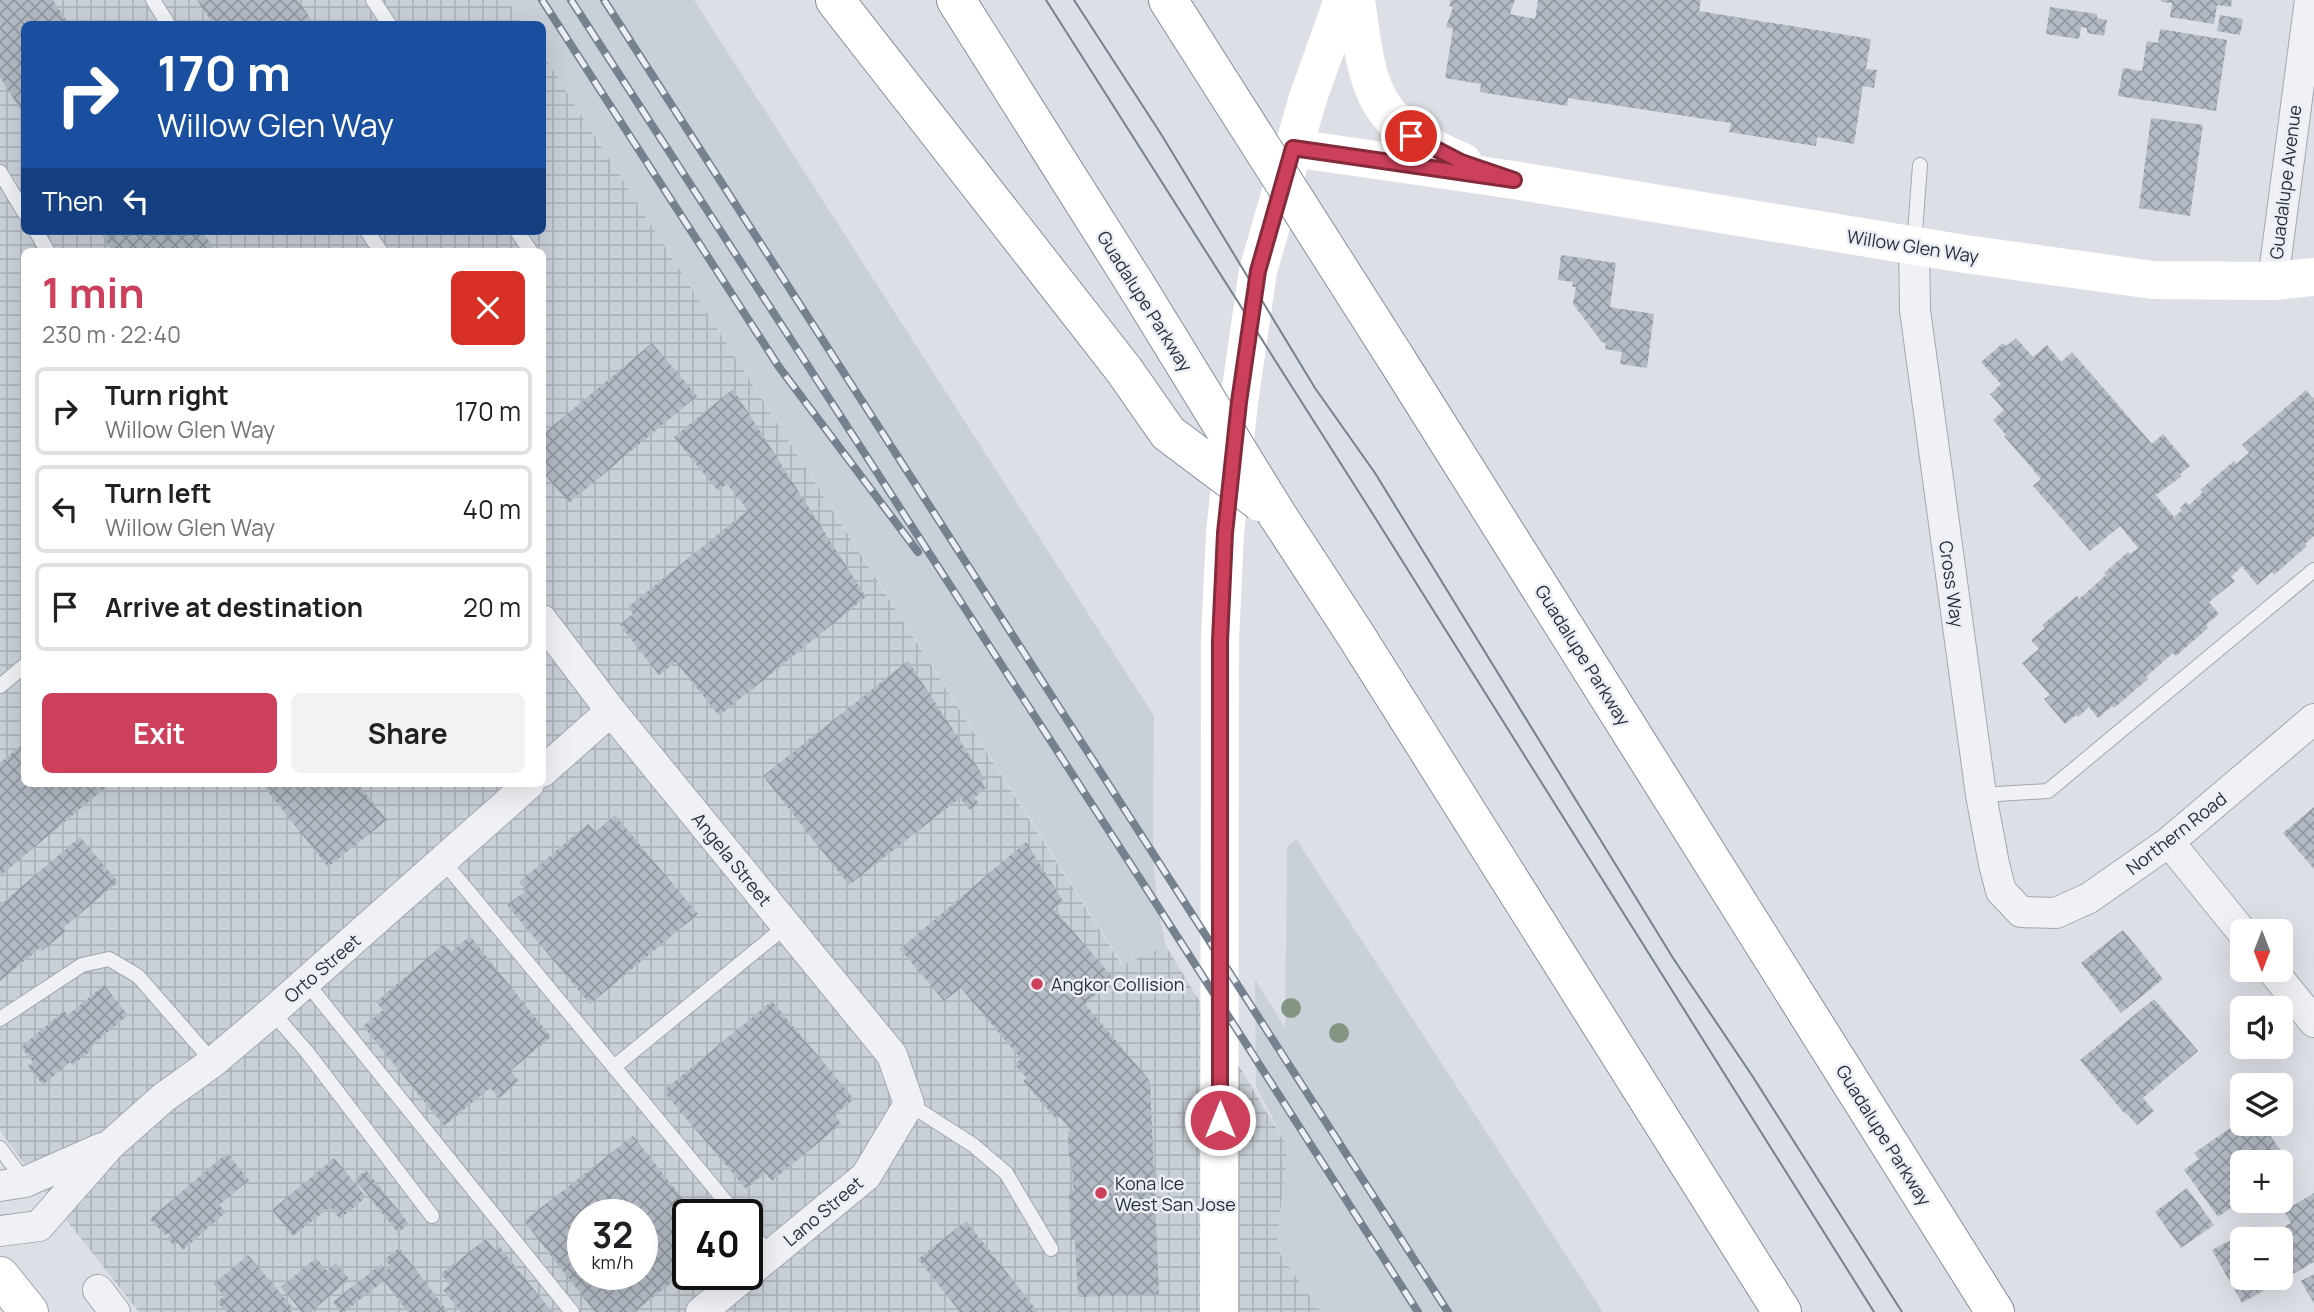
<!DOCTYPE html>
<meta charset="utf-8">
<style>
body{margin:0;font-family:Manrope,sans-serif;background:#f2f2f2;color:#202124;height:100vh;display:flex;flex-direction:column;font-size:26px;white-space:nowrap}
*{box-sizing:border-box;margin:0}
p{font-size:23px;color:#757577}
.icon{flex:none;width:38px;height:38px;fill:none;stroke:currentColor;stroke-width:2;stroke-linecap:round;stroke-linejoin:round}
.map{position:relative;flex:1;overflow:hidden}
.drawer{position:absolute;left:21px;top:248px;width:525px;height:539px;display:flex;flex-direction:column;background:#fff;border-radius:10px;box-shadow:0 7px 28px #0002}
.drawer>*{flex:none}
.banner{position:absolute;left:21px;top:21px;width:525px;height:214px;border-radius:10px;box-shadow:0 7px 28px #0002;background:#1a4fa0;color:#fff;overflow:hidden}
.needle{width:46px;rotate:180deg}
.tools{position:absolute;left:2230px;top:919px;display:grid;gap:14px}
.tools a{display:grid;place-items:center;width:63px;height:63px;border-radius:10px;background:#fff;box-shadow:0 7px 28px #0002;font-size:35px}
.speed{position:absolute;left:567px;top:1199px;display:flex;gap:14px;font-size:35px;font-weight:700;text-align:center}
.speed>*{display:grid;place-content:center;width:91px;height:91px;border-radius:50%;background:#fff;box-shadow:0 7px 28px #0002;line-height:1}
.speed small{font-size:18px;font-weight:400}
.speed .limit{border:4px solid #111;border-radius:10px;background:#fff;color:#111}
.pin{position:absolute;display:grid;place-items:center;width:60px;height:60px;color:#fff;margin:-30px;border:4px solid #fff;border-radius:50%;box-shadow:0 2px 7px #0007}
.me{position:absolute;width:77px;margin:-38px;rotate:0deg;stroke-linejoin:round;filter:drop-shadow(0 0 5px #0008)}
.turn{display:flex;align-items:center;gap:24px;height:147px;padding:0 21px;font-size:32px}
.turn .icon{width:91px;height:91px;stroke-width:2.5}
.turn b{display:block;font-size:49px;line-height:60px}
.then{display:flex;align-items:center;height:66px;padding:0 21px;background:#0003;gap:14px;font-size:26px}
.round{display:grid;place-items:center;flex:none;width:74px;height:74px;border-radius:10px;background:#f2f2f2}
.headline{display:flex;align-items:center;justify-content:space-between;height:119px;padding:0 21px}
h1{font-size:42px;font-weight:700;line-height:52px;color:#cc405b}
.button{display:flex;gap:14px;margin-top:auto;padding:14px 21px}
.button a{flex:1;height:80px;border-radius:10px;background:#cc405b;color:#fff;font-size:28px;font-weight:700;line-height:80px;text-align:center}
.button a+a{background:#f2f2f2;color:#202124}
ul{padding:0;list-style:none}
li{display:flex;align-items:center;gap:21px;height:88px;margin:0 14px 10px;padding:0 7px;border:4px solid #e0e0e0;border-radius:10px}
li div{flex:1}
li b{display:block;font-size:26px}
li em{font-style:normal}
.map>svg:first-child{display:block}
.built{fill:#cad0d8}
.industrial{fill:url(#industrial-grid);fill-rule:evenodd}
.building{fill:url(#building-cross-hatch);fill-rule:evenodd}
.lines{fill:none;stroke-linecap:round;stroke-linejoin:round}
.lane-casing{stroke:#a2a7b0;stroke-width:16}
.street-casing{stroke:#a2a7b0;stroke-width:32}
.primary-casing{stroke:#9ca5b2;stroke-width:40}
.highway-casing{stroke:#848f9d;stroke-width:40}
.lane{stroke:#eff1f5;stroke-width:14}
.street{stroke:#eff1f5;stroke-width:30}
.secondary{stroke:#fff;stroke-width:38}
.primary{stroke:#fff;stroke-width:38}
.highway{stroke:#fff;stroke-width:38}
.tram{stroke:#76818f;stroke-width:2}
.rail-casing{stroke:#76818f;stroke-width:8}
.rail{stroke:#ebeff4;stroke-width:5;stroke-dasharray:16;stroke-linecap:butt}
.highway-bridge-casing{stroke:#848f9d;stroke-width:40;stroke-linecap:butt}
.highway-bridge{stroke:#fff;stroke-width:38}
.tree{fill:#849584}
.route-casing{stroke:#852a3b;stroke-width:18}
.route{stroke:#cc405b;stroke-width:12}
.poi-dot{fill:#cc405b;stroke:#ebeff4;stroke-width:2.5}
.labels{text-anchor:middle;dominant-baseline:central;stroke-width:5;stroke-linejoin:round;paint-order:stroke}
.street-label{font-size:18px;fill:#262f3c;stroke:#ebeff4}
.poi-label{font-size:18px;fill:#262f3c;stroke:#ebeff4;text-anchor:start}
</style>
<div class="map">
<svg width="2314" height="1312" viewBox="0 0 2314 1312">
<defs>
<pattern id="industrial-grid" width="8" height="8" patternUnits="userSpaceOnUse" patternTransform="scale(1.75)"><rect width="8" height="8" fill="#cad0d8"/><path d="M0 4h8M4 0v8" fill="none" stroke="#adb3ba"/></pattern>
<pattern id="building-cross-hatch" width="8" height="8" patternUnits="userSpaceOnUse" patternTransform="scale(1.75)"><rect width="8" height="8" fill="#b3bac3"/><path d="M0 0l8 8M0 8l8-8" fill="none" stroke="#9198a0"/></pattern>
</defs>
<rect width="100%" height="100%" fill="#dce0e6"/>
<path class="built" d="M507,0H694L1154,716L1153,852L1157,905L1166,946L1123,965L543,55L542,24H523Z
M1296,839L1603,1312H1321L1276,1248L1288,1148L1256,1086L1255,979L1285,1028L1287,847Z"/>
<path class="industrial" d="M0,0H507L523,24H24V231H542L543,55L1122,965L1166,946L1288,1147L1276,1248L1321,1312H139L64,1217L0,1131ZM24,252H542V784H24ZM583,1214H642V1274H583ZM688,1214H747V1274H688Z"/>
<path class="building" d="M0,0H53L69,24H24V115L0,77Z
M197,0H298L314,24H213Z
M1451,0H1515L1510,14L1535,19L1538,0H1701L1699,11L1871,39L1866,69L1877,70L1874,88L1863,86L1854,144L1817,137L1816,146L1729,132L1731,123L1568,98L1567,106L1480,92L1481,84L1445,78L1453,29L1446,27L1453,7L1449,6Z
M2161,0H2232L2231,7L2217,5L2214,24L2170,17L2172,3L2161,2Z
M2050,7L2097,14V18L2107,20L2104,36L2087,33V28L2081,27L2079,39L2046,34Z
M2220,15L2243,19L2240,35L2217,31Z
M2160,29L2227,40L2216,111L2118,96L2123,68L2142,71L2147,41L2158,43Z
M2151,118L2203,125L2190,216L2139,208Z
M99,231H202L216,252H113Z
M1561,255L1616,263L1610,307L1654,314L1647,368L1620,364L1622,352L1605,349L1606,343L1602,342L1573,304L1576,287H1572L1573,282L1558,280Z
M2016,338L2033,357L2047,345L2061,362L2072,352L2152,444L2163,434L2190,466L2180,474L2182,476L2156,495L2174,517L2182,510L2180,508L2186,502L2189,505L2203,492L2200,490L2234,461L2236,464L2249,453L2242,445L2306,390L2313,398L2314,397V536L2305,544L2307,546L2274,575L2272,572L2257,585L2242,566L2231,577L2235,581L2209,602L2219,614L2206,625L2208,628L2176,656L2173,653L2146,677L2148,679L2114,708L2112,706L2098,718L2089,707L2078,717L2076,715L2065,724L2044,699L2050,695L2022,663L2039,649L2031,640L2045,628L2042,625L2077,596L2079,599L2106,575L2104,573L2128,552L2130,554L2138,548L2120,526L2090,551L2033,486L2041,479L2004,436L2006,435L1993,420L2004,410L1990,394L2001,384L1981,362L2003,343L2006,346Z
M652,343L697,396L569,503L542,471V435Z
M733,389L866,597L719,716L676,662L659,675L620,625L633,614L628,607L748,510L727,484L718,491L674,437Z
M908,661L985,779L981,781L986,788L974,798L979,803L970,810L960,798L849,885L763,776Z
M24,743V784H110L0,876V763Z
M262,784H358L387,820L328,867Z
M2314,807V869L2283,833Z
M615,815L698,914L590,1004L507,905L527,890L519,882L588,824L596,832Z
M80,837L118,882L63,928L66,931L42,951L40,948L0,981V905Z
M1026,842L1063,901L1054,909L1114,979L1085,1004L1150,1081L1159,1294L1078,1297L1075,1240H1071L1069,1190H1073L1072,1157H1069L1068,1132L1071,1130L1060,1117L1056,1119L1023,1081L1027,1078L1014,1064L1021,1059L961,988L944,1001L900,949Z
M2123,930L2163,979L2121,1013L2081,963Z
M470,936L551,1037L510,1071L519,1081L499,1098L490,1088L444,1126L363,1026L383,1010L376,1002L444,944L451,952Z
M104,985L128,1015L90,1047L93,1049L73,1065L70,1062L43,1085L28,1066L33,1062L21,1047L64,1011L68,1015Z
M2154,999L2198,1051L2143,1098L2154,1111L2137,1125L2125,1112L2124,1113L2080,1060Z
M772,1001L854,1099L835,1115L841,1124L772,1181L765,1173L746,1189L663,1091Z
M2242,1120L2245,1126L2248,1124H2262L2291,1165L2280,1173V1162H2242V1200L2218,1217L2184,1170L2199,1159L2194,1153Z
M633,1136L695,1214H688V1270L634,1312H595L524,1221ZM583,1214H642V1274H583Z
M227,1153L249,1180L219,1205L226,1212L183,1250L178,1243L174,1246L167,1238L171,1235L168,1233L165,1235L150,1219Z
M334,1158L366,1197L340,1219L330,1207L293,1236L272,1210Z
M366,1170L409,1224L398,1233L355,1179Z
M2187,1188L2214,1225L2181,1248L2155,1212Z
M2314,1193V1262L2242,1303L2212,1250L2256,1226L2263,1239L2291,1223L2284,1211ZM2242,1239H2280V1278H2242Z
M966,1221L1038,1312H960L918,1259Z
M486,1239L495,1250L499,1246L552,1312H461L443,1290L450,1285L441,1274Z
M399,1248L448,1312H408L384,1281L344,1312H340L333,1302L381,1264L386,1270L391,1267L385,1259Z
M248,1255L294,1309L291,1312H226L217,1302L224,1296L214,1284Z
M316,1258L327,1271L336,1263L349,1279L311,1312H302L281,1287Z
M2314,1274V1304L2301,1281Z"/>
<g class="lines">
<defs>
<path id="lane" d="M153,0L168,24
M373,0L389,24
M0,172L24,212
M36,231L48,252
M367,231L381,252
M517,231L531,252
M1914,245L1920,165
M0,686L24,666
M1981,795L2048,791L2314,570
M443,861L736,1214
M306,982L572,1312
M272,1012L307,1052L432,1216
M0,1019L82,965L109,959L138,976L213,1062
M614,1067L786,926
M909,1104L973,1145L1006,1173L1051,1249
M0,1148L25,1182
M747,1228L770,1255"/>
<path id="street" d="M1914,246L1915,310L1981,795L1994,864L2001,891L2021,912L2056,913L2089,898L2169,842L2314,719
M2273,281L2310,0
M542,620L611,711L892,1055L909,1104L866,1176L747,1274
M542,772L611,711
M2169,842L2242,932
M2272,970L2314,1022
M0,1186L25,1182L102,1148
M0,1231L39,1226L109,1146L163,1098L213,1062L272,1012L529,784
M98,1290L115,1312
M701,1312L747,1274"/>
<path id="primary" d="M0,1276L29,1312"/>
<path id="highway" d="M835,0L1124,370
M956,0L1136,285
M1168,0L1187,30
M1397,360L1995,1312
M1276,513L1355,634L1782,1312"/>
</defs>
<use href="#lane" class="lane-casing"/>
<use href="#street" class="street-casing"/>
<use href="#primary" class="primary-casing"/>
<use href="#highway" class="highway-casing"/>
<use href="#lane" class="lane"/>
<use href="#street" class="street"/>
<path class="secondary" d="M1356,0C1368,90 1371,124 1463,162
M1293,148L1514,180L1965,254L2153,280L2273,281L2314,277
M1219,1312L1220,641L1225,533L1239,402L1258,271L1308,98L1343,0"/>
<use href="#primary" class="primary"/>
<use href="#highway" class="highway"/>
<path class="tram" d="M1046,0L1369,508L1874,1312
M1074,0L1161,134L1315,388L1375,473L1673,958L1753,1077L1902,1312"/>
<defs>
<path id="rail" d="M542,0L779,367L918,552
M571,0L1157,905L1418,1312
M604,0L1448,1312"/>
</defs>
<use href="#rail" class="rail-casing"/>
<use href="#rail" class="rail"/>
<defs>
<path id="highway-bridge" d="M1187,30L1397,360
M1136,285L1276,513
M1124,370L1168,433L1260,502"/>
</defs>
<use href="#highway-bridge" class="highway-bridge-casing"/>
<use href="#highway-bridge" class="highway-bridge"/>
</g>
<g class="tree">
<circle cx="1291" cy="1008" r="10"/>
<circle cx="1339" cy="1033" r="10"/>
</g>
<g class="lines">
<defs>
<path id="route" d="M1220,1120V641L1225,533L1239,402L1258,271L1293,148L1514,180L1461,162L1411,136"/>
</defs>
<use href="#route" class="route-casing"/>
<use href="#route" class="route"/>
</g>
<g class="poi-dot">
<circle cx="1037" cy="984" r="7"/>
<circle cx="1101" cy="1193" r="7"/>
</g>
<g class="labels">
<g class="street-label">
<text transform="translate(2285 182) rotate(-83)">Guadalupe Avenue</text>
<text transform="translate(1913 246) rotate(9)">Willow Glen Way</text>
<text transform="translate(1145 301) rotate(58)">Guadalupe Parkway</text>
<text transform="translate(1952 584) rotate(82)">Cross Way</text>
<text transform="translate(1583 655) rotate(58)">Guadalupe Parkway</text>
<text transform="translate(2176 833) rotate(-38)">Northern Road</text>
<text transform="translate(732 859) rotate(51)">Angela Street</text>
<text transform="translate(322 968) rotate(-41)">Orto Street</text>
<text transform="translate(1884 1135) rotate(58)">Guadalupe Parkway</text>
<text transform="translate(823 1211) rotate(-40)">Lano Street</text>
</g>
<g class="poi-label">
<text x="1051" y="984">Angkor Collision</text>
<text x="1115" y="1183">Kona Ice<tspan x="1115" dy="21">West San Jose</tspan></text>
</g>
</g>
</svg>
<div class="tools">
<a><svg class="needle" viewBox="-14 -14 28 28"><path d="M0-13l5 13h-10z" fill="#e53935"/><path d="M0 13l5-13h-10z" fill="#757577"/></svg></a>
<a><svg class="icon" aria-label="sound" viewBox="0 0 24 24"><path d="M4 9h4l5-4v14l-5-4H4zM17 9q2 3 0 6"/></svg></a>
<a><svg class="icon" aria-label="layers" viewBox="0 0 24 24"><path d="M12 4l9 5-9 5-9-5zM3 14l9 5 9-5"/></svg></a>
<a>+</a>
<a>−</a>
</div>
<div class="speed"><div>32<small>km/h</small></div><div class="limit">40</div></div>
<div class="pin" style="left:1411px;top:136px;background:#d93025"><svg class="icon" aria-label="arrive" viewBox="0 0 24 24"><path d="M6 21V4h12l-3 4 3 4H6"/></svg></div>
<svg class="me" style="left:1220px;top:1120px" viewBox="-20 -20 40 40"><circle r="17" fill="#cc405b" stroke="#fff" stroke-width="3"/><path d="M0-11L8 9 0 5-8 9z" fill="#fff"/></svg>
<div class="banner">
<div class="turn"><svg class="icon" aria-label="right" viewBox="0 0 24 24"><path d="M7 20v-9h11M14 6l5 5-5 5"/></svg><div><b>170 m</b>Willow Glen Way</div></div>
<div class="then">Then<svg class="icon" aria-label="left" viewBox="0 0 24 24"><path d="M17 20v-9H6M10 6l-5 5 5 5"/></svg></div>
</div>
<section class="drawer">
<div class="headline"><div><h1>1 min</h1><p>230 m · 22:40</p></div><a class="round" style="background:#d93025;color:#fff"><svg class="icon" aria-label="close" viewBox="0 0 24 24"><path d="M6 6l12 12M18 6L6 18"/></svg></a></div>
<ul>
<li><svg class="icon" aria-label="right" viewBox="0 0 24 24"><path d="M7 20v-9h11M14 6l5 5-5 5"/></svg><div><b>Turn right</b><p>Willow Glen Way</p></div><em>170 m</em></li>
<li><svg class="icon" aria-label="left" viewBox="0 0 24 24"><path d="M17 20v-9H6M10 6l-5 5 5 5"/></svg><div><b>Turn left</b><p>Willow Glen Way</p></div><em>40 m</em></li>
<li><svg class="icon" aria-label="arrive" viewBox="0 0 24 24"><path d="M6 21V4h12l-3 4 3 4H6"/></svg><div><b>Arrive at destination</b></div><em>20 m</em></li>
</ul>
<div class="button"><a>Exit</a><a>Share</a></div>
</section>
</div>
